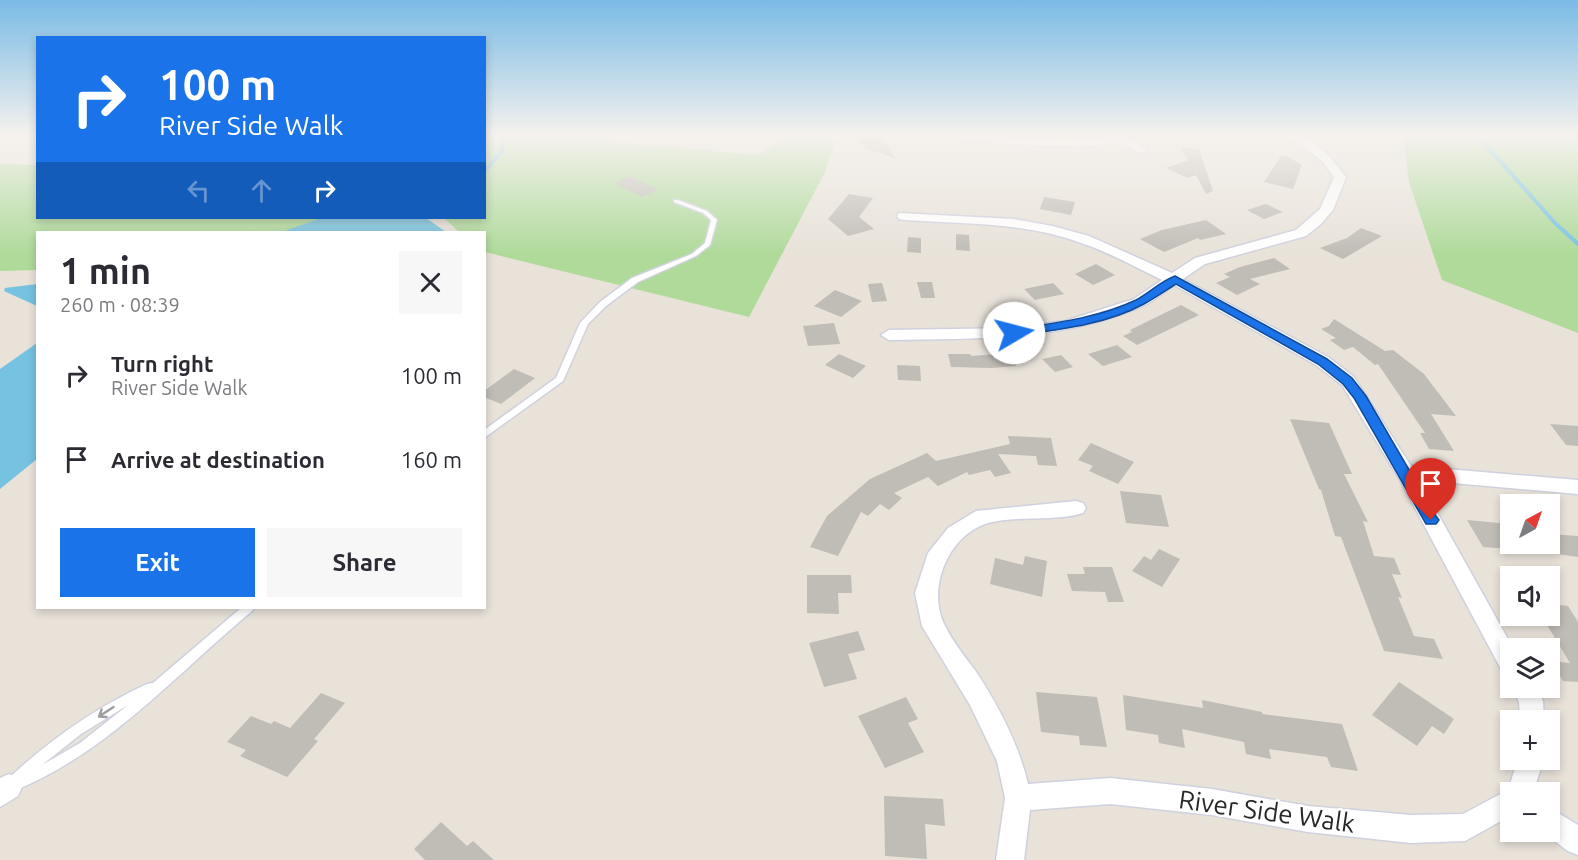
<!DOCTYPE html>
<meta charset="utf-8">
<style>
body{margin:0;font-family:Ubuntu,sans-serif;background:#f7f7f7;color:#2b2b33;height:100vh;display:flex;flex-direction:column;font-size:22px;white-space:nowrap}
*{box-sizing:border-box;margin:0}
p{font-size:20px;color:#7c7c81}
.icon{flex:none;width:33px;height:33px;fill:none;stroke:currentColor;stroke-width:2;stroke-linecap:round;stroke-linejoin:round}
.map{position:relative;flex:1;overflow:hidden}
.sheet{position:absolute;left:36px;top:231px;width:450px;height:378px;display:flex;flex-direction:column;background:#fff;border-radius:0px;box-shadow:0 3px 9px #0003}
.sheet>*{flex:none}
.top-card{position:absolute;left:36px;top:36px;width:450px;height:183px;border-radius:0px;box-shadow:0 3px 9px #0003;background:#1a73e8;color:#fff;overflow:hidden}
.needle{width:39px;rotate:40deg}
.buttons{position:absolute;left:1500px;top:494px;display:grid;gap:12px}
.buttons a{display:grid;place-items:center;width:60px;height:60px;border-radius:0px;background:#fff;box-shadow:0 3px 9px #0003;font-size:30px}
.pin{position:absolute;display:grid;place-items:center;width:51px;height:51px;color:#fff;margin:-62px -26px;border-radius:50% 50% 50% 0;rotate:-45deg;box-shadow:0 0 6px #0007}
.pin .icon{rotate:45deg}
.me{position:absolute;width:66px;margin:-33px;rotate:82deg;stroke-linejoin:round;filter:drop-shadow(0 0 4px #0008)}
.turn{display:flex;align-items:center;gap:21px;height:126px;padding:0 24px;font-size:27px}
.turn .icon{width:78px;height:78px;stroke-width:2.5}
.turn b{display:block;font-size:42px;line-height:51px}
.lanes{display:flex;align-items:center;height:57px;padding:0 24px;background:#0003;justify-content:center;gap:30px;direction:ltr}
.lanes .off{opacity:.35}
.round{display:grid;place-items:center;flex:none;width:63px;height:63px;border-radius:0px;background:#f7f7f7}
.headline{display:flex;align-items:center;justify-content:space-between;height:102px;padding:0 24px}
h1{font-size:36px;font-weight:600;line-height:45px}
.button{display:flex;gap:12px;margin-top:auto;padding:12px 24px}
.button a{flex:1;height:69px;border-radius:0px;background:#1a73e8;color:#fff;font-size:24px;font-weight:600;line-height:69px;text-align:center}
.button a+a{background:#f7f7f7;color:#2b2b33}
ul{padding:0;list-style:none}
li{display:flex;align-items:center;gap:18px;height:84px;padding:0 24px}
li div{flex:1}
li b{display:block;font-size:22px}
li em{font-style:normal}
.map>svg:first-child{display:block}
.green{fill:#afda9a}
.water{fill:#75c2e1}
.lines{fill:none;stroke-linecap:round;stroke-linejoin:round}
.stream{stroke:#75c2e1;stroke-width:4}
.building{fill:#c0bcb6}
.service-casing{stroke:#cfd1de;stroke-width:3}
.minor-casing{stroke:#cfd1de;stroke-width:3}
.service{fill:#fff;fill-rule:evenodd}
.minor{fill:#fff;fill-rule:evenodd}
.oneway{stroke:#9e9e9e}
.route{fill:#1a73e8;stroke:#114b97;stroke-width:1.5}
.labels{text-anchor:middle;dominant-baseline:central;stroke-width:5;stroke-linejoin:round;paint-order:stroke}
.near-street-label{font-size:26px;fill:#272727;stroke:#fff}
</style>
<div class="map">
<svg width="1578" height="860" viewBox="0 0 1578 860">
<rect width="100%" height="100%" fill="#e8e2d9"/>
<path class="green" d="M485,134H526L758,155L791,134H838L824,174L749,317L485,252L484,232H459L444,218H484Z
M1403,134H1578V333L1442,280L1409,182Z
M0,164L37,165L38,218H378L335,232H38L37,270L0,271Z"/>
<path class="water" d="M321,218H426L446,232H282Z
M37,284V306L4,291L5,288Z
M37,343V459L0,489V369Z"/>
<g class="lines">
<path class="stream" d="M1476,134L1555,223L1578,244
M484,172L502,151V134"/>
</g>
<path class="building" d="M856,134H881L895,158L864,148Z
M1180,147L1199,149L1213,191L1206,194L1196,175L1188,178L1166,168L1188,160Z
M1281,156H1287L1302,165L1293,189L1264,182Z
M630,176L658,190L642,197L614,183Z
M849,194L873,198L859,217L874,229L848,236L828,219Z
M1044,197L1075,202L1071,215L1040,209Z
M1266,204L1283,212L1264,219L1247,210Z
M1206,220L1226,234L1200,240L1198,238L1164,252L1140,239L1162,230Z
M1361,228L1382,236L1343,259L1320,248L1347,238Z
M956,234L969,235L970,251L956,250Z
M908,237L921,238V253L907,252Z
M1274,258L1290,269L1250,279L1260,284L1237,295L1216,283L1230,277L1224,274L1240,267Z
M1096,264L1115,275L1093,285L1075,274Z
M917,282H932L935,298H921Z
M882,283L887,301L872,302L868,284Z
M1053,283L1064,294L1035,300L1024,289Z
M835,290L862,301L841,317L814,306Z
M1181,305L1199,315L1137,345L1123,336L1132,332L1130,330Z
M1334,319L1385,351L1393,350L1424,374L1456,416L1431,414L1454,451L1429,449L1420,433H1425L1378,364L1375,365L1353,347L1344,350L1330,340L1336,338L1321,329L1329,326Z
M834,323L840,344L808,346L803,326Z
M1117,345L1132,357L1103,366L1088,354Z
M1010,353L1016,366L991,368L951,367L948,354H970L971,356Z
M839,354L866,366L853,378L825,365Z
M1061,355L1073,367L1055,372L1042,359Z
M897,365L920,366L921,381L898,380Z
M514,369L535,378L501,404L484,397V391Z
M1290,419L1329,423L1352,474H1344L1368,522L1363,521L1374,556L1394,558L1401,575L1392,574L1402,598L1398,597L1414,636L1434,639L1443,659L1384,651L1341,537L1335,536L1321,490L1319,489Z
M1550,424L1578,426V446L1566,445Z
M1008,436L1051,438L1057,466L1038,465L1036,456L998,454L1011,473L995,477L990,470L969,475L967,472L938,486L928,477L894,493L902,498L889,510L880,504L868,516L861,512L838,556L810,547L827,516L870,479L927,453L936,461L1010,444Z
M1091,443L1134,462L1118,484L1089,471L1093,466L1078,460Z
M1120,491L1161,495L1169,527L1126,523Z
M1467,520L1510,524V549L1483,547Z
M1550,534L1578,536V557L1550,553Z
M1159,549L1180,559L1162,587L1132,571L1144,556L1151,560Z
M1025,556L1047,561L1042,597L990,584L995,558L1023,565Z
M1083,567H1112L1124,602H1108L1105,592L1072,591L1067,574H1085Z
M807,575H851L852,593H838L839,614L807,613Z
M1550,604L1568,606L1578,622V682L1563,681L1551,661L1570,663L1541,615H1550Z
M858,631L865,650L848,654L857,679L824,687L809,643Z
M1399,682L1454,719L1444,734L1432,726L1417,746L1372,715Z
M1036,692L1097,697L1107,747L1080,745L1079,736L1041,732Z
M321,693L345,703L314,739L318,741L287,777L240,756L246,750L227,742L251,716L271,724L274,721L290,728Z
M1123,695L1203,708L1202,700L1262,712V714L1342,724L1358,771L1331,767L1327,757L1269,749L1271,759L1246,754L1244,742L1182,729L1185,748L1159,743L1158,735L1126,730Z
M906,697L918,719L908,723L924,752L885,768L858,716Z
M884,796L943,799L945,826L925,824L927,859L885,856Z
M441,822L467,846L473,841L494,860H425L414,849Z"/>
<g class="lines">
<defs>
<path id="service" d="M674,200H678L707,211L716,219L717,220L710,245L696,256L638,282L606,306L588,324L563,381L484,438V430L556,378L580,323L600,302L632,278L692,254L705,243L711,220L703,213L674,202Z
M241,608H254L252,611C174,676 107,754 11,792L6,790L4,786L7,780C49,740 95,708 147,684L153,683ZM128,705L80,743L42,765L81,734Z"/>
<path id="minor" d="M0,134H38V138L5,137Z
M952,134L1072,140L1130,134L1126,137L1147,150L1141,153C1133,151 1124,142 1116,143C1108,143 1100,146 1092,146C1070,147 966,145 952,134Z
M1287,134C1313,134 1332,158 1346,177L1333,210L1321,224L1306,236L1205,264L1183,279L1328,357L1354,377L1411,466L1578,480V494L1419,480L1513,648H1510V674L1502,671L1400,480L1342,385L1316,365L1174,285C1164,292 1154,301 1143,306C1060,342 977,338 889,340L881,335L889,330L1015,328L1065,321L1134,299L1162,280C1135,267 1107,251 1078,242C1023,222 962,224 904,220L899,219L897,216L899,213L1014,219L1052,226L1089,236L1172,273L1195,258L1296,230L1320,209L1334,177L1324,163Z
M1076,501L1083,503L1086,508L1083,513C1054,522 1016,515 988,523C948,535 927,588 944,624C952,641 966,658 977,673C999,707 1019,745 1028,784L1110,778L1212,789L1308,806L1411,815L1463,814L1508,790L1518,759H1544L1533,792H1510V816L1465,841L1411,843L1308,832L1212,815L1110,804L1030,810L1024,860H996L1005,798L997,761L970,705L922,626L915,593L928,553L948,528L976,511Z
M1511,687H1536L1543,701L1544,720H1520L1519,702Z
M9,774L18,778L22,787L18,796L0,807V778Z
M1550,808L1578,825V855L1568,851L1541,831H1550Z"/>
</defs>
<use href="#service" class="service-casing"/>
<use href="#minor" class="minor-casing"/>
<use href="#service" class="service"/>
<use href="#minor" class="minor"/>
</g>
<defs><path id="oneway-shaft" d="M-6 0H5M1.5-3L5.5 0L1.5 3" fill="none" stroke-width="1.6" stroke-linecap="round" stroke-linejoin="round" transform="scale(1.5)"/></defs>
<use class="oneway" href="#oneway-shaft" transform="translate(106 712) rotate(147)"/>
<linearGradient id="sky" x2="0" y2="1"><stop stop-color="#7abae5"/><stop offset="0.53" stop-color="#f5f2ee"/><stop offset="1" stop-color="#f5f2ee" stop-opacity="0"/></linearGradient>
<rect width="1578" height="255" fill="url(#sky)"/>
<path class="route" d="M1175,276L1327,359L1352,378L1366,396L1436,516L1439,520L1436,524H1426L1354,398L1343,384L1318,364L1176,284C1165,291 1155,298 1144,304C1105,325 1057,330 1014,336L1008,333L1014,329C1055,323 1098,318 1136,300C1149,293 1161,281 1175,276Z"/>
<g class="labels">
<g class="near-street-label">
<text transform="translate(1267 811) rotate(8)">River Side Walk</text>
</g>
</g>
</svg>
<div class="buttons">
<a><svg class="needle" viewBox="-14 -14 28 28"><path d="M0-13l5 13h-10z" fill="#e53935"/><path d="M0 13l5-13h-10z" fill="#7c7c81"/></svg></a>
<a><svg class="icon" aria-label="sound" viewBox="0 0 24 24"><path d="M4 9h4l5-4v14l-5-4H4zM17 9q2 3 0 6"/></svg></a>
<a><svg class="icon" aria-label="layers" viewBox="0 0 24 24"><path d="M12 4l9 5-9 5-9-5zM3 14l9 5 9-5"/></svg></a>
<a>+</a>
<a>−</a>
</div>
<div class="pin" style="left:1431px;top:520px;background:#d93025"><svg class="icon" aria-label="arrive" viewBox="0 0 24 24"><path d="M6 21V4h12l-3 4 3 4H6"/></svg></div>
<svg class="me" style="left:1014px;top:333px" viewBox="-20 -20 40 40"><circle r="19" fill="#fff"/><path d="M0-13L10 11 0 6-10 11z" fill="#1a73e8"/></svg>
<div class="top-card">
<div class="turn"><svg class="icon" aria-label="right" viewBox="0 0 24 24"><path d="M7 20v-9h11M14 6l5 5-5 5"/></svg><div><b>100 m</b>River Side Walk</div></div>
<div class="lanes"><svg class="icon off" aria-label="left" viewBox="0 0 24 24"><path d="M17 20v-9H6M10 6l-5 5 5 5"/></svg><svg class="icon off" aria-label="ahead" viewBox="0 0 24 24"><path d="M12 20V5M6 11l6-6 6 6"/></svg><svg class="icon" aria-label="right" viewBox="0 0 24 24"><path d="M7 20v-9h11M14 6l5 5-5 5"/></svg></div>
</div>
<section class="sheet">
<div class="headline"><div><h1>1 min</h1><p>260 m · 08:39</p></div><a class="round"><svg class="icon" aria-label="close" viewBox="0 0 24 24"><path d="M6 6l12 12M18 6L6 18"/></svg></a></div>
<ul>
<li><svg class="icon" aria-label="right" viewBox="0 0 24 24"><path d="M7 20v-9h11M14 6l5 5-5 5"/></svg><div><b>Turn right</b><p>River Side Walk</p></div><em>100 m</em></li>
<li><svg class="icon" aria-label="arrive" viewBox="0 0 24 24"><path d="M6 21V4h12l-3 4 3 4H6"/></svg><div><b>Arrive at destination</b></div><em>160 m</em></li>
</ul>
<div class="button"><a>Exit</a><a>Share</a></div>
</section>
</div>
